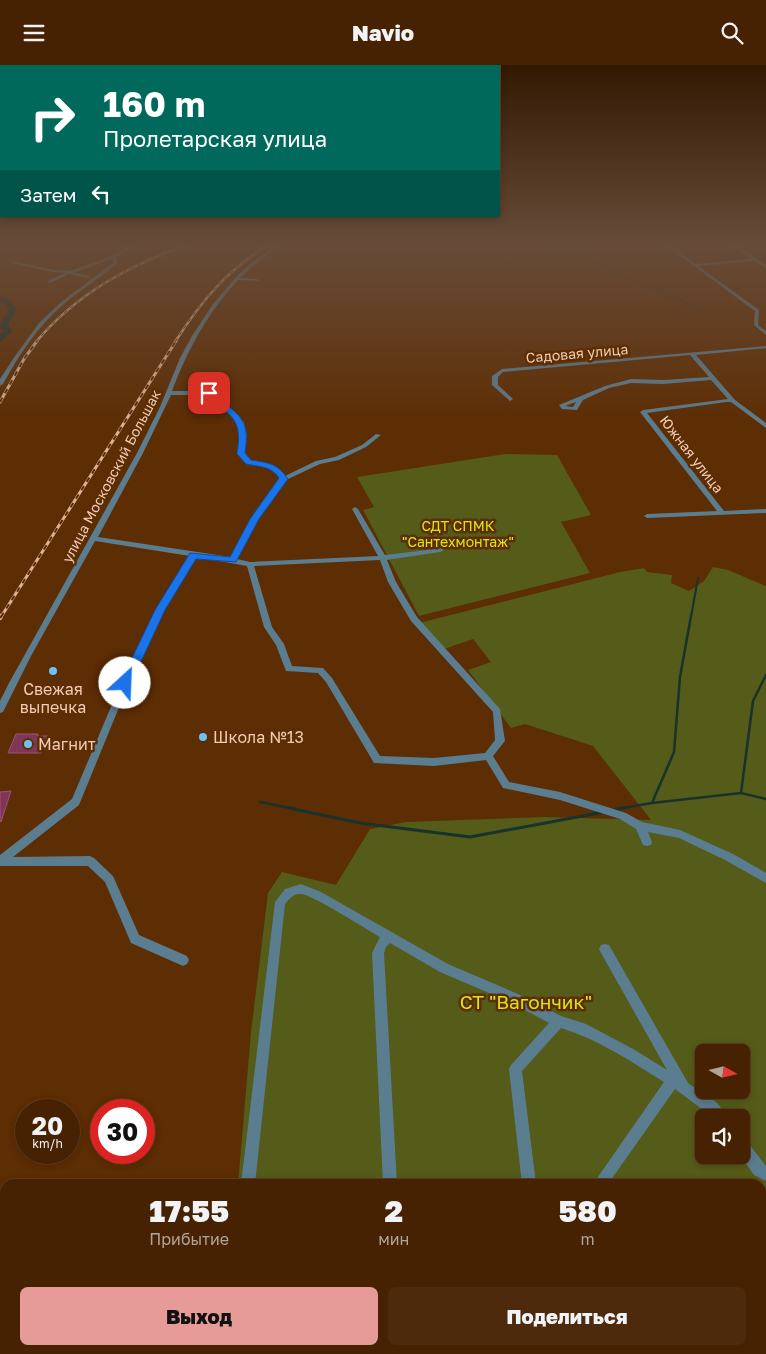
<!DOCTYPE html>
<html lang="ru">
<meta charset="utf-8">
<style>
body{margin:0;font-family:"Golos Text",sans-serif;background:#4d2a0c;color:#f1f3f6;height:100vh;display:flex;flex-direction:column;font-size:19px;white-space:nowrap}
*{box-sizing:border-box;margin:0}
p{font-size:16px;color:#b0a499}
.icon{flex:none;width:28px;height:28px;fill:none;stroke:currentColor;stroke-width:2;stroke-linecap:round;stroke-linejoin:round}
.map{position:relative;flex:1;overflow:hidden}
.drawer{position:absolute;left:0px;top:1114px;width:766px;height:176px;display:flex;flex-direction:column;background:#462202;border-radius:15px 15px 0 0;box-shadow:0 2px 8px #0003,0 0 0 1px #5e3f24}
.drawer>*{flex:none}
.hud{position:absolute;left:0px;top:0px;width:500px;height:152px;box-shadow:0 2px 8px #0003,0 0 0 1px #5e3f24;background:#00695c;color:#fff;overflow:hidden}
.needle{width:32px;rotate:98deg}
.buttons{position:absolute;left:695px;top:979px;display:grid;gap:10px}
.buttons a{display:grid;place-items:center;width:55px;height:55px;border-radius:8px;background:#462202;box-shadow:0 2px 8px #0003,0 0 0 1px #5e3f24;font-size:25px}
.speed{position:absolute;left:15px;top:1034px;display:flex;gap:10px;font-size:25px;font-weight:700;text-align:center}
.speed>*{display:grid;place-content:center;width:65px;height:65px;border-radius:50%;background:#462202;box-shadow:0 2px 8px #0003,0 0 0 1px #5e3f24;line-height:1}
.speed small{font-size:12px;font-weight:400}
.speed .limit{border:8px solid #d22;background:#fff;color:#111}
.pin{position:absolute;display:grid;place-items:center;width:42px;height:42px;color:#fff;margin:-21px;border-radius:10px;box-shadow:0 2px 8px #0006}
.me{position:absolute;width:55px;margin:-28px;rotate:25deg;stroke-linejoin:round;filter:drop-shadow(0 0 4px #0008)}
.turn{display:flex;align-items:center;gap:18px;height:105px;padding:0 20px;font-size:22px}
.turn .icon{width:65px;height:65px;stroke-width:2.5}
.turn b{display:block;font-size:35px;line-height:42px}
.then{display:flex;align-items:center;height:48px;padding:0 20px;background:#0003;gap:10px;font-size:19px}
.eta{display:flex;justify-content:space-evenly;align-items:center;height:85px;text-align:center}
.eta b{font-size:30px;font-weight:800;line-height:35px}
.primary-button{display:flex;gap:10px;margin-top:auto;padding:10px 20px}
.primary-button a{flex:1;height:58px;border-radius:8px;background:#e69b98;color:#111;font-size:20px;font-weight:800;line-height:58px;text-align:center}
.primary-button a+a{background:#4d2a0c;color:#f1f3f6}
header{display:flex;justify-content:space-between;align-items:center;height:65px;padding:0 20px;background:#462202;font-size:22px;font-weight:800}
.map>svg:first-child{display:block}
.green{fill:#555b18;fill-rule:evenodd}
.lines{fill:none;stroke-linecap:round;stroke-linejoin:round}
.stream-far3{stroke:#19322b;stroke-width:1}
.stream-far2{stroke:#19322b;stroke-width:2}
.stream-far1{stroke:#19322b;stroke-width:2.5}
.stream{stroke:#19322b;stroke-width:3}
.river{fill:#19322b;fill-rule:evenodd}
.building{fill:#7f3657;stroke:#9e5272}
.minor{fill:#5b7d90;fill-rule:evenodd}
.rail-far2-casing{stroke:#dab297;stroke-width:2.5}
.rail-far1-casing{stroke:#dab297;stroke-width:3}
.rail-casing{stroke:#dab297;stroke-width:4.5}
.rail-far2{stroke:#5d2d03;stroke-width:1;stroke-dasharray:4;stroke-linecap:butt}
.rail-far1{stroke:#5d2d03;stroke-width:2;stroke-dasharray:5;stroke-linecap:butt}
.rail{stroke:#5d2d03;stroke-width:2.5;stroke-dasharray:8;stroke-linecap:butt}
.route{fill:#1a73e8;stroke:#114b97}
.poi-dot{fill:#6bc3f2;stroke:#5d2d03;stroke-width:2}
.labels{text-anchor:middle;dominant-baseline:central;stroke-width:5;stroke-linejoin:round;paint-order:stroke}
.far-street-label{font-size:14px;fill:#f1cbb3;stroke:#5d2d03}
.far-park-label{font-size:14px;fill:#d9e616;stroke:#5d2d03}
.poi-label{font-size:16px;fill:#f1cbb3;stroke:#5d2d03;text-anchor:start}
.near-park-label{font-size:19px;fill:#d9e616;stroke:#5d2d03}
</style>
<header><svg class="icon" aria-label="menu" viewBox="0 0 24 24"><path d="M4 6h16M4 12h16M4 18h16"/></svg>Navio<svg class="icon" aria-label="search" viewBox="0 0 24 24"><circle cx="10" cy="10" r="6"/><path d="M15 15l6 6"/></svg></header>
<div class="map">
<svg width="766" height="1289" viewBox="0 0 766 1289">
<rect width="100%" height="100%" fill="#5d2d03"/>
<path class="green" d="M505,389L557,390L591,450L561,457L590,508L419,551L363,445L374,442L357,412Z
M713,502L728,505L766,521V1150L761,1160V1119H238L251,967L268,828L282,807L336,820L370,764L406,757L544,752L651,755L593,681L525,659L511,663L468,605L491,597L473,574L444,584L419,558L620,507L644,503L647,507L672,510L671,518L689,526L704,516ZM704,988H741V1025H704ZM704,1052H741V1090H704Z
M284,1285H361L338,1289H284Z"/>
<g class="lines">
<path class="stream-far3" d="M553,179L694,242"/>
<path class="stream-far2" d="M691,552L698,513"/>
<path class="stream-far1" d="M741,728L753,636L766,610
M260,737L295,744
M652,738L674,687L680,612L691,551
M617,744L652,738L741,728L766,734"/>
<path class="stream" d="M289,743L360,758L470,772L604,747
M614,745L624,743"/>
<path class="river" d="M0,231L9,234L17,244L8,260L13,266L0,277V269L4,266L0,263V259L9,244L0,235Z"/>
</g>
<path class="building" d="M16,669H38L37,671H48L41,688H8Z
M11,726L1,757L0,756V727Z"/>
<g class="lines">
<path class="minor" d="M129,179H133L124,188L115,193L117,194V198C101,214 80,224 63,240C37,262 19,290 3,319L0,321V314L13,294L39,258L60,238L114,197L111,194L73,208L89,211V213L69,209L50,218L48,216L65,208L53,207L12,198V196L53,205L70,206L110,192L122,186Z
M277,179H282L253,201L240,213L257,214L259,216L238,215C207,249 188,284 172,326H209L219,333L244,357L247,370L244,389L251,396C265,397 276,400 285,411L316,396L335,392L362,380L376,369L381,370L366,382L339,395L320,399L286,415L258,454L237,494L250,497L378,491L352,444L355,442L358,444L385,490L443,483L444,485L440,487L387,495L396,517L417,552L500,644L505,676L493,691L509,717L560,727L626,748L642,757L680,765L733,789L766,808V818L725,795L679,773L648,767L652,777L651,780L647,781L643,780L636,764L620,754L560,735L503,723L486,695L434,701L374,698L326,617L318,608L286,606L276,580L264,562L247,501L196,492L164,545L129,618L79,740L13,792L90,791L94,793L113,811L139,870L187,891L189,895L187,899L183,901L131,878L105,817L88,801H0V790L72,734L121,618L156,545L190,491L95,476L31,591L3,647L0,648V636L9,618L137,388L160,342L180,293L192,271L213,239L237,211L250,199ZM171,330H208L215,335L238,358L241,370L239,390L247,399L267,402L275,407L281,414L252,454L231,492L98,472L143,388ZM380,495L388,517L411,556L493,647L495,675L485,688L434,693L380,691L332,613L323,603L292,601L284,579L272,562L254,501Z
M664,179H669L695,199L751,194L729,179H734L766,200V203L755,196L698,201L759,245L758,260L766,266V270L754,260L755,246Z
M766,281V283L696,290L735,335L766,358V363L731,337H726L647,348L724,446L766,444V448L647,453L644,451L647,449L717,446L640,347L643,345L728,334L711,315L663,319L631,318L609,323L583,335L577,345L562,344L559,340L605,321L631,314L663,315L709,312L690,290L503,307L498,312V320L512,333L513,334L510,336L492,320V311L502,304ZM576,337L573,342L565,341Z
M301,819L321,827L448,899L518,929L561,951L586,959L635,985L667,1005L601,888L599,884L601,880L605,879L609,880L688,1018L716,1037L725,1047L726,1052H712L706,1047L675,1024L608,1119H593L664,1017C632,997 598,974 561,963L522,1006L536,1119H522L509,1004L511,1000L549,958L510,937L440,907L390,878L386,882L384,888L397,1119H383L372,888L380,872C366,864 313,830 301,829C294,828 289,834 285,839L255,1119H241L275,837L285,824Z
M741,1073L746,1075L766,1101V1116L754,1110L740,1090H741Z
M0,1226L5,1227V1241L0,1240Z
M81,1285H101L103,1289H83Z
M253,1285H269L270,1289H254Z
M386,1285H402V1289H386Z
M446,1285H469L467,1289H444Z
M490,1285H515L517,1289H492Z"/>
<defs>
<path id="rail-far2" d="M36,277C77,228 130,200 189,179
M175,277C202,235 227,205 270,179"/>
<path id="rail-far1" d="M0,337L24,294L37,276
M1,552L176,276"/>
<path id="rail" d="M0,553L1,551"/>
</defs>
<use href="#rail-far2" class="rail-far2-casing"/>
<use href="#rail-far1" class="rail-far1-casing"/>
<use href="#rail" class="rail-casing"/>
<use href="#rail-far2" class="rail-far2"/>
<use href="#rail-far1" class="rail-far1"/>
<use href="#rail" class="rail"/>
</g>
<linearGradient id="sky" x2="0" y2="1"><stop stop-color="#331902"/><stop offset="0.5" stop-color="#674c39"/><stop offset="1" stop-color="#674c39" stop-opacity="0"/></linearGradient>
<rect width="766" height="360" fill="url(#sky)"/>
<path class="route" d="M206,327H211C237,350 251,351 245,388L251,395C269,398 277,398 288,414L259,454L236,497L196,494L165,545L131,618L125,622L120,618L155,545L190,488L230,492L250,454L279,413C271,401 260,402 246,399L237,389C243,352 231,352 206,330Z"/>
<g class="poi-dot">
<circle cx="53" cy="606" r="5"/>
<circle cx="203" cy="672" r="5"/>
<circle cx="28" cy="679" r="5"/>
</g>
<g class="labels">
<g class="far-street-label">
<text transform="translate(577 288) rotate(-5)">Садовая улица</text>
<text transform="translate(692 389) rotate(52)">Южная улица</text>
<text transform="translate(111 411) rotate(-62)">улица Московский Большак</text>
</g>
<g class="far-park-label">
<text x="458" y="460">СДТ СПМК<tspan x="458" dy="16">"Сантехмонтаж"</tspan></text>
</g>
<g class="poi-label">
<text x="53" y="624" text-anchor="middle">Свежая<tspan x="53" dy="18">выпечка</tspan></text>
<text x="213" y="672">Школа №13</text>
<text x="38" y="679">Магнит</text>
</g>
<g class="near-park-label">
<text x="526" y="936">СТ "Вагончик"</text>
</g>
</g>
</svg>
<div class="buttons">
<a><svg class="needle" viewBox="-14 -14 28 28"><path d="M0-13l5 13h-10z" fill="#e53935"/><path d="M0 13l5-13h-10z" fill="#b0a499"/></svg></a>
<a><svg class="icon" aria-label="sound" viewBox="0 0 24 24"><path d="M4 9h4l5-4v14l-5-4H4zM17 9q2 3 0 6"/></svg></a>
</div>
<div class="speed"><div>20<small>km/h</small></div><div class="limit">30</div></div>
<div class="pin" style="left:209px;top:328px;background:#d93025"><svg class="icon" aria-label="arrive" viewBox="0 0 24 24"><path d="M6 21V4h12l-3 4 3 4H6"/></svg></div>
<svg class="me" style="left:125px;top:618px" viewBox="-20 -20 40 40"><circle r="19" fill="#fff"/><path d="M0-13L10 11 0 6-10 11z" fill="#1a73e8"/></svg>
<div class="hud">
<div class="turn"><svg class="icon" aria-label="right" viewBox="0 0 24 24"><path d="M7 20v-9h11M14 6l5 5-5 5"/></svg><div><b>160 m</b>Пролетарская улица</div></div>
<div class="then">Затем<svg class="icon" aria-label="left" viewBox="0 0 24 24"><path d="M17 20v-9H6M10 6l-5 5 5 5"/></svg></div>
</div>
<section class="drawer">
<div class="eta">
<div><b>17:55</b><p>Прибытие</p></div>
<div><b>2</b><p>мин</p></div>
<div><b>580</b><p>m</p></div>
</div>
<div class="primary-button"><a>Выход</a><a>Поделиться</a></div>
</section>
</div>
